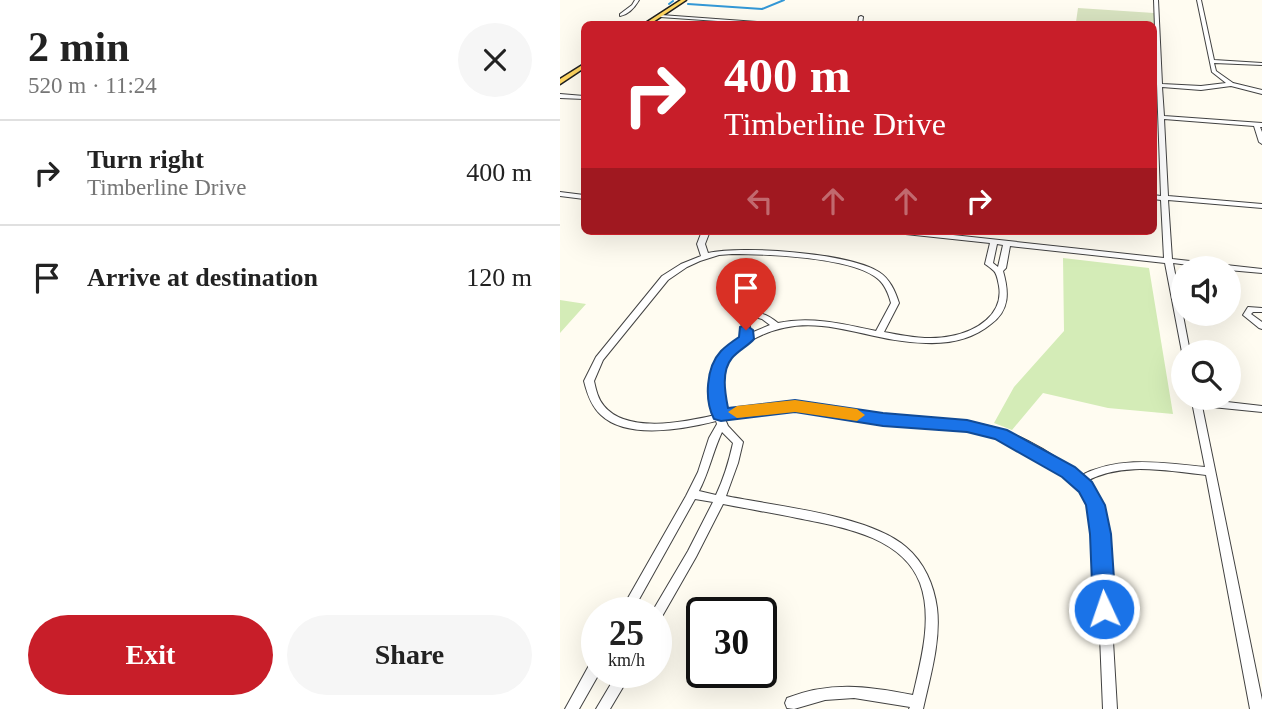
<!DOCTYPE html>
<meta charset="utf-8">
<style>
body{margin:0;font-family:Georgia,serif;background:#f6f6f6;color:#222;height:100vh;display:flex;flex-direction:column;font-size:26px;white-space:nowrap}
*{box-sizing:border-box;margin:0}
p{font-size:23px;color:#767676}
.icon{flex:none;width:38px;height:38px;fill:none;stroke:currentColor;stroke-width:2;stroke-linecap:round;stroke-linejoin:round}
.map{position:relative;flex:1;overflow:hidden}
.side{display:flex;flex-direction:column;background:#fff;width:560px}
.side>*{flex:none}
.guide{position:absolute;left:21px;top:21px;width:576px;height:214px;border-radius:10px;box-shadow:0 7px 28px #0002;background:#c81e29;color:#fff;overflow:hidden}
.buttons{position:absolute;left:611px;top:256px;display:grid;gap:14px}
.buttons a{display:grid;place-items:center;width:70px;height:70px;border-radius:50%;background:#fff;box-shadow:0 7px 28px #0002;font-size:35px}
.speed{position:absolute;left:21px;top:597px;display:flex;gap:14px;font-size:35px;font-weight:700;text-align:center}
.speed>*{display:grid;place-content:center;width:91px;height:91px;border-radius:50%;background:#fff;box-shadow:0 7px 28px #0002;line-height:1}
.speed small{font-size:18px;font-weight:400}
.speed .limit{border:4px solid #111;border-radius:10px;background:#fff;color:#111}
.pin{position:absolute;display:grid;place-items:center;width:60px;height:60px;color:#fff;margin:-72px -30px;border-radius:50% 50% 50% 0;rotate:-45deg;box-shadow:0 0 7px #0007}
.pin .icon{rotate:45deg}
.me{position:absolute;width:77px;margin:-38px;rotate:357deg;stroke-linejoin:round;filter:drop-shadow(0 0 5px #0008)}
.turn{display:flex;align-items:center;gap:24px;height:147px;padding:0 28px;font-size:32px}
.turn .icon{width:91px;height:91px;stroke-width:2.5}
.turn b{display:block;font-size:49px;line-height:60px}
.lanes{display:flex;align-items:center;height:66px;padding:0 28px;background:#0003;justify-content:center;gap:35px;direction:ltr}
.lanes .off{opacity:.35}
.round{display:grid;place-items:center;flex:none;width:74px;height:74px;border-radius:37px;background:#f6f6f6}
.head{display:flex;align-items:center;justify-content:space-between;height:119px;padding:0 28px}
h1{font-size:42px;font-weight:700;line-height:52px}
.action{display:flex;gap:14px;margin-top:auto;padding:14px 28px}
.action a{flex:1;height:80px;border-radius:42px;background:#c81e29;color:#fff;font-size:28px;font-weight:700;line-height:80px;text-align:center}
.action a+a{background:#f6f6f6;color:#222}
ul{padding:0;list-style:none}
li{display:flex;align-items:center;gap:21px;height:105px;padding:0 28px;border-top:2px solid #e0e0e0}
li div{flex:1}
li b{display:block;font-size:26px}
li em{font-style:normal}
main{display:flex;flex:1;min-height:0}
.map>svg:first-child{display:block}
.green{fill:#d4ecb7}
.cemetery{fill:#d8e3c0}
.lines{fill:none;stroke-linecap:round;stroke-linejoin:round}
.stream{stroke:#3498d6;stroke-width:2}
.minor-casing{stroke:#424242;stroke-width:2}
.major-casing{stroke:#202020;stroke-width:3}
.minor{fill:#fff;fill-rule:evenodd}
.major{fill:#ffd661;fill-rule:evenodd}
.route{fill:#1a73e8;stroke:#114b97;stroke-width:2}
.slow{fill:#f59e0b}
</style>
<main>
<section class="side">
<div class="head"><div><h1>2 min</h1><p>520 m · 11:24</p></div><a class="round"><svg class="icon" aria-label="close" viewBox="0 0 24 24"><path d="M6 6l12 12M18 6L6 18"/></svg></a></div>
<ul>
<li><svg class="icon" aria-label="right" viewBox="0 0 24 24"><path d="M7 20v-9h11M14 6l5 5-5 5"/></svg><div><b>Turn right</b><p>Timberline Drive</p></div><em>400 m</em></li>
<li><svg class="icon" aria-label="arrive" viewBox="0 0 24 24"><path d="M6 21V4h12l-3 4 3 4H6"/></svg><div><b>Arrive at destination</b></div><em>120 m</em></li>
</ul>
<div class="action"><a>Exit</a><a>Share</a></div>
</section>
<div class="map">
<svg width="702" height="709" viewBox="0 0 702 709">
<rect width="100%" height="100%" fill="#fffcf1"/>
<path class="green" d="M503,258L589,268L613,414L548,408L483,393L452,430L434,423L454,387L504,331Z
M0,300L26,304L0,333Z"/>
<path class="cemetery" d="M518,8L594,13L595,27L593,24L516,22Z"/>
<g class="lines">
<path class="stream" d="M109,4L113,1
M128,4L202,9L224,0"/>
<defs>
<path id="minor" d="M75,0H79C75,7 68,15 60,16V14L72,5Z
M594,0H598L602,84L641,86L666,83L652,72L637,0H641L654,60L702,63V65L654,63L656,71L673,83L702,90V94L671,86L641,90L602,87L604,116L702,123V127H700L702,132V144L699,142L694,126L604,119L608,196L702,204V208L608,200L612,259L702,269V273L668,270V268H652L613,263L630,352H623V354L622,352L605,263L450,246L446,268L443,271C449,292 450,310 431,324C413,339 390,344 366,343C301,342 253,305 190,341C160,358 159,376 163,408L164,413C190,407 217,402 244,404C271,406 297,413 324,416C352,419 381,418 410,422C450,428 489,449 520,476C559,455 602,463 645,467L631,397H641V399L702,406V412L642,406L702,700V709H690L646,475C606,471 563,461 525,482C540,498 545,518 547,539L557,709H543L536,539C535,526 534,513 528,502C508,465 449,436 410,429L321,422L256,412L229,410L198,412L165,419L168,426L183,442L178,463L166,496C215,506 309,515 346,547C364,562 374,585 377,608C381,641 370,677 363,709H349L350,707L294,698L265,700L234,709L227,708L225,703L227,698C271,681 307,686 353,695C361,660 373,618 360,583C342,536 281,527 237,518C213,513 188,509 163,504L136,557L100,620L96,621V612H92L128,551L153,502L135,499L72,612H60L126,496L138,472L149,438L157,424L156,421C125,429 67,440 41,415C31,406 27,393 24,381L36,357L102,276L121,264L141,256L137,244L142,231H150L145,244L148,253C182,245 289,253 319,272C330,279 335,291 339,303L324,332C345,336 369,341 391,336C415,332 444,315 439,286C438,281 437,274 434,271C431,268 428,266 425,264L430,243L336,233L332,231H356L604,258L601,200L593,199V195L601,196ZM437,244L443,245L438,267L433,263ZM172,254C206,254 286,257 314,276C324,282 328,292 331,303L316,331C284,324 251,316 218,323C206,313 194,308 181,320L183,337C150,357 149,380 155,415C125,422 67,434 44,406C38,399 36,390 34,381L43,360L108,280L127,267L140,261L159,255ZM195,317L202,319L210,325L191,333L189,321ZM162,432L173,443C169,461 164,478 156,495L139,491C149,472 153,451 162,432Z
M101,15L212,23L214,24H201L100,17Z
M301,16L303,17L302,24H298L299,17Z
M0,94L24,96V99L0,98Z
M0,192L24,195V199L0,196Z
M688,307L702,308V312H693L691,314L702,322V329L699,328L683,315Z
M37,658V672H40L19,709H5L32,660Z
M58,672H72L50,709H36Z"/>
<path id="major" d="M121,0H126L90,24H84Z
M24,64V68L0,84V79Z"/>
</defs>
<use href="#minor" class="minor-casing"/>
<use href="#major" class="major-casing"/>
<use href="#minor" class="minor"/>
<use href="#major" class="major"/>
</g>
<path class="route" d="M186,325L193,330L194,339C188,346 179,350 172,358C161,371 165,393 168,408L235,400L323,413L407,420L447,430L515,467L532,482L545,505L551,534L556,609L552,616L544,618L537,616L533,609L530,534L526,505L519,492L502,477L435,439L407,432L323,426L235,412L161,421L154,419C144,400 146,367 161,351C166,346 173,341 179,337L180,327Z"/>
<path class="slow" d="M235,400L297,409L305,415L297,421L235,412L177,418L168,412L177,406Z"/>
</svg>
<div class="buttons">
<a><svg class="icon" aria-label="sound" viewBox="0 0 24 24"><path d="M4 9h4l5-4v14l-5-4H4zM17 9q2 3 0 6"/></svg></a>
<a><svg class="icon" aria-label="search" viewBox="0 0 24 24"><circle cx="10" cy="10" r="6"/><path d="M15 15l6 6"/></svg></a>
</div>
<div class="speed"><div>25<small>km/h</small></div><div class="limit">30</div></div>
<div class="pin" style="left:186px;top:330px;background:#d93025"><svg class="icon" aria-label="arrive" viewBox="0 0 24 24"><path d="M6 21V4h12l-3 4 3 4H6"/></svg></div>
<svg class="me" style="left:544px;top:609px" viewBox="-20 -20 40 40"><circle r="17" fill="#1a73e8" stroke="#fff" stroke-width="3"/><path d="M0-11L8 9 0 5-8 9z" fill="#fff"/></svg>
<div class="guide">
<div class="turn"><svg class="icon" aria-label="right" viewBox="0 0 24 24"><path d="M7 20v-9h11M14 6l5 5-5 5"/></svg><div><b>400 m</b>Timberline Drive</div></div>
<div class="lanes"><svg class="icon off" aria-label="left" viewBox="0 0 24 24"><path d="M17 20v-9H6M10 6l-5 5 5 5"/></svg><svg class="icon off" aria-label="ahead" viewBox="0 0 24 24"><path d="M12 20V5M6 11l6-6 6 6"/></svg><svg class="icon off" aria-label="ahead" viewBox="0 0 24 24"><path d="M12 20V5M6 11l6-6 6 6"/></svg><svg class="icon" aria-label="right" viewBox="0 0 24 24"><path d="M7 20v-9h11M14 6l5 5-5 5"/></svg></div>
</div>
</div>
</main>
